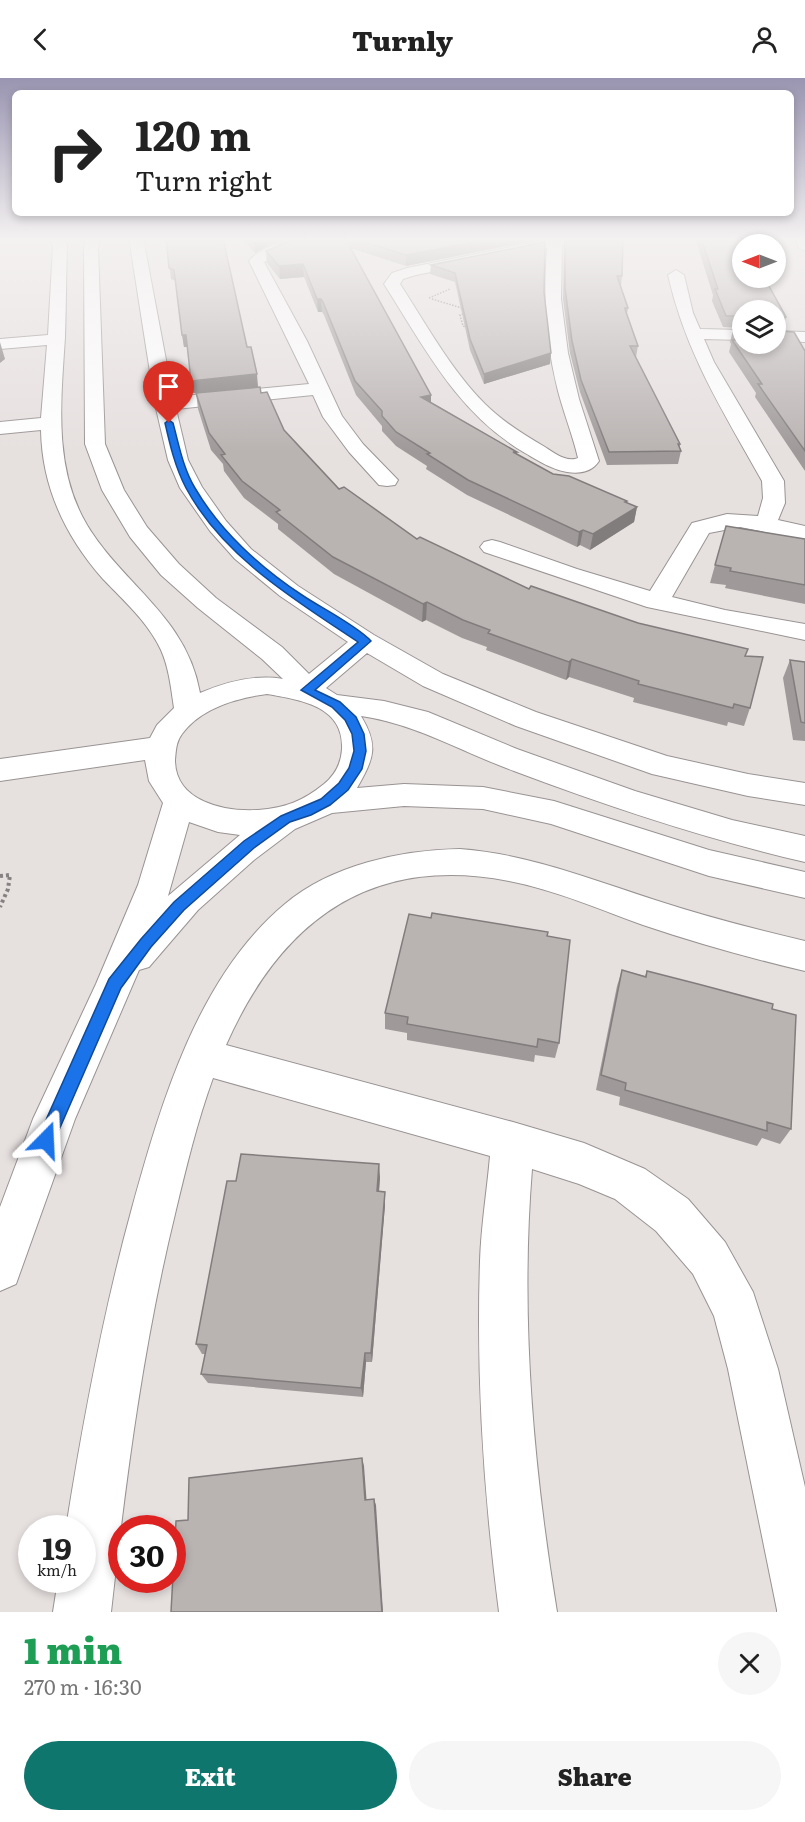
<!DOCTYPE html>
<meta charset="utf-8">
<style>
body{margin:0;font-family:Literata,serif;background:#f6f6f6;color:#222;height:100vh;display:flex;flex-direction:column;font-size:22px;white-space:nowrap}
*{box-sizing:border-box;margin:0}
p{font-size:20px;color:#767676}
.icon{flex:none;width:33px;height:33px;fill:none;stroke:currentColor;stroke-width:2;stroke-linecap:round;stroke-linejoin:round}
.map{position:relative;height:1534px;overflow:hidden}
.side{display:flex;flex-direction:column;background:#fff;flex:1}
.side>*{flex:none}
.guide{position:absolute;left:12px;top:12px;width:782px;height:126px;border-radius:9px;box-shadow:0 3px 9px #0003;background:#fff;color:#222;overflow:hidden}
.needle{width:39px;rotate:270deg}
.buttons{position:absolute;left:732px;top:156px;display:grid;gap:12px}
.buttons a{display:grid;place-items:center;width:54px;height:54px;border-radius:50%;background:#fff;box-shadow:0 3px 9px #0003;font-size:30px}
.speed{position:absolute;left:18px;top:1437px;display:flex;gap:12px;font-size:30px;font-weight:700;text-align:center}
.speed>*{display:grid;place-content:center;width:78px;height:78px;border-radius:50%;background:#fff;box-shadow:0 3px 9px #0003;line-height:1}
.speed small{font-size:15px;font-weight:400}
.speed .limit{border:9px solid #d22;background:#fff;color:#111}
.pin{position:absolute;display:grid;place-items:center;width:51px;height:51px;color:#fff;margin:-62px -26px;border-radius:50% 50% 50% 0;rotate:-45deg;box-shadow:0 0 6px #0007}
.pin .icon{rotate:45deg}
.me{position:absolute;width:66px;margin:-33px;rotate:21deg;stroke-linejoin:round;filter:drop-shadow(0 0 4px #0008)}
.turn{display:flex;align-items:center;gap:21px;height:126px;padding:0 24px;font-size:27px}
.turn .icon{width:78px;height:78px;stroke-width:2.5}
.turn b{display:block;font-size:42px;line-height:51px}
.round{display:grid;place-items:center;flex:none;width:63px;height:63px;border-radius:32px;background:#f6f6f6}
.head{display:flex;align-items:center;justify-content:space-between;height:102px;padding:0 24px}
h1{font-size:36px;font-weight:800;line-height:45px;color:#1e9e55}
.primary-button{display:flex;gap:12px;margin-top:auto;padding:12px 24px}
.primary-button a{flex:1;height:69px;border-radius:36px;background:#0f766e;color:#fff;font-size:24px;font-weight:800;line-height:69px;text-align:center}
.primary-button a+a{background:#f6f6f6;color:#222}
header{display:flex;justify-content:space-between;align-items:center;height:78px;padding:0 24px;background:#fff;font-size:27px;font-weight:800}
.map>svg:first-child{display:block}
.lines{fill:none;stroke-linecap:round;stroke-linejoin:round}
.minor-casing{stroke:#999393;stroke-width:2}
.path-far1{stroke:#858181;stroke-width:1.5;stroke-dasharray:1.5 1.5;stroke-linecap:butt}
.path{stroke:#858181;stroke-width:4;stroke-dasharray:3 3;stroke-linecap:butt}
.minor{fill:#fff;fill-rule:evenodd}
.wall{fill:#9f9a99}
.shaded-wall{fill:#827d7d}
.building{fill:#b9b3b2;stroke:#827d7d;stroke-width:1.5}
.route{fill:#1a73e8;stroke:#114b97;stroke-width:1.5}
</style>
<header><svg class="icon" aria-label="back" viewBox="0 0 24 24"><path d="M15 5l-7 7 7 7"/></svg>Turnly<svg class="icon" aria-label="person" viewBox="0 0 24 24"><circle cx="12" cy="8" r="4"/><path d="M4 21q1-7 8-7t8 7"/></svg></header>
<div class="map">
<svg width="805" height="1534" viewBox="0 0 805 1534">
<rect width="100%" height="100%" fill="#e6e0df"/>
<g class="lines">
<defs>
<path id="minor" d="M49,160H63L67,168C66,198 66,229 65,259C61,323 53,390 87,447C124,508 187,539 200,615C226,604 255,596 283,601L262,581L198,530L161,497L130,459L102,412L85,366L84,170L86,160H100L98,170L105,366L124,412L147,449L179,486L216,520L282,569L309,596L348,564L280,518L235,481L210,453L180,410L168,382L155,326L129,160H143L173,319L309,306L249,183C270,156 335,160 367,160L365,163L360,164L289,173L264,184L307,263L342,338L363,366L398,402L395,407L387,408L379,407L349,374L323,339L313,317L176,331L188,382L202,409L226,443L251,471L298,508L374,557L443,596L536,634L667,678L748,696L805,705V727L748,718L652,696L516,648L423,608L367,575L326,610L337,617L384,623L428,634L517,671L635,713L732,742L805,758V784C706,761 610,729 514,693C462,674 416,646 361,638C379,668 374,680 357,710L404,706L483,709L554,723L709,772L805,794V820L709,798L551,746L483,731L404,728L332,735L295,751L254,782L198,832L149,889L139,892L75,1041L16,1206L0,1213V1129L33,1041L96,906L138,807L163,725L149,703L145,682L0,703V681L150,660L157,647L174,630C171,610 169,590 161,572C148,544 124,523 103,501C65,458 42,409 41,352L0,356V344L41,340L47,267L0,271V261L48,257L53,168ZM267,616C301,622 344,628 342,671C341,686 335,697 324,706C303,723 285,730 258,732C225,734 175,724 175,682C176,672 176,664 182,656C201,630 237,620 267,616ZM189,744L218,754L240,757L168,818Z
M556,160H582L580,163L562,167L561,221L568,275L579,321L599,383C592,394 579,396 567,394C551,391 539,383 525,375C457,335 425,270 384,206L392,195L407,190ZM547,170C543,218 546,266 558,313C564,336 573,358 578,380C567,385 554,375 545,369C524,357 502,343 485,326C451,292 426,246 400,206L403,201L416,197Z
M796,160H805V173L798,169Z
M676,192L684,197L693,235L700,251L742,252V262L704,261L714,284L784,403L785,425L778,442L805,448V462L740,449L709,455L672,519L725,532L805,546V562L647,529L484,474L480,469L484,464L492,462L500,464L577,491L650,513L692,445L727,436L758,438L763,420L762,403C723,333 686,276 668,197Z
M776,253L805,254V264L776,263Z
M460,771C528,776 590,801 655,822C704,838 754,851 805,863V893C750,880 696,865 643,847C599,831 555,812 509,803C370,776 281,843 226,967L513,1044L584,1065L645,1091L688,1121L725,1164L753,1214L778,1291L805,1409V1534H777V1532L728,1291L714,1238L693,1196L656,1153L615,1121L579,1106L532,1091C520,1239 533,1387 557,1534H499C484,1418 476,1300 480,1183C481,1148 487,1113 490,1078L213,1000C197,1044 186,1090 175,1136C143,1267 126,1400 111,1534H53L58,1502H82V1450H66C83,1343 103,1235 132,1130C161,1025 198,898 285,826C331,787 401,772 460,771Z"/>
</defs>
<use href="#minor" class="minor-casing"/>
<path class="path-far1" d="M429,220L450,211
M432,221L465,231
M466,235L460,237L463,248L468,250"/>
<path class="path" d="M0,798L10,797L8,811L0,829"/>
<use href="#minor" class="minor"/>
</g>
<path class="wall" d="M166,160L247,269L258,309L193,315L187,269H184L176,203L171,201Z
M241,160H306L287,162L271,166L255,175Z
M345,160H547L406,188L350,170L431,317V324L517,374V376L553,396L637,429L634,444L590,472L580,467L577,469L467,417L426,391L427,388L396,368L382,353V348L356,317L324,237L322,234H318L304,199L280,201L267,185L266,173L345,161Z
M565,160L622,198L621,208L628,230L627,236L638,268L636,279L680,366V370L681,373L678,386L607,387L580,314L570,275L563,221L564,169Z
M695,160H756L769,208L786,239L783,251H778V253L805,273V393L755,319L756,315L729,274L731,266L730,264L733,252L776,266L742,232V250L723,249L712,223L713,217Z
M431,187L544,214L551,275L550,286L484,306L470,272L455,204L430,196Z
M196,315H261L284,352L339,411L417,461L529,511L746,578L750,630L744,648L728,644L727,648L633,624L634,620L569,599L566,602L486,572L487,569L462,560L426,542L422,544L334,496L278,451V446L244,420L224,393L223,386L211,372L198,331Z
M726,448L805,461V526L725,510L726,507L710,505Z
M790,582L805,584V663L793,662L783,600Z
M547,858L559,965L555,980L535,977L534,984L407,962V955L385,951V935Z
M622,892L645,898L647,893L772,931L791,1051L780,1066L762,1060L757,1068L619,1027L620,1019L596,1012L617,908Z
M380,1099L379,1114H385V1127L372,1284H366L363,1319L208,1305L201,1296L205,1276H202L196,1266Z"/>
<path class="shaded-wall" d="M262,160H306L287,162L271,166L255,175L254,164Z
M495,160H547L406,188V177Z
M303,186L304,199L280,201L279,188Z
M317,221H321L322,234H318Z
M182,257H186L188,269H184Z
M0,264L5,281L0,285Z
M551,275L550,286L484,306V296Z
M257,296L258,309L193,315L191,303Z
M431,317V332L421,319Z
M627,423L624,437L637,429L634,444L590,472L593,456Z
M583,452L580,467L577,469L579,454Z
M427,524L426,542L422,544L423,526Z
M572,581L569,599L566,602L569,584Z
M379,1086L380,1099L378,1126L377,1113Z
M385,1114V1127L372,1284L371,1275Z
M365,1275L366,1284L363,1319L361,1310Z
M362,1380L364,1388L367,1428L365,1422Z
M374,1421L376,1427L383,1534H382Z"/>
<path class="building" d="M166,160H223L247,269H251L257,296L191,303L186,257H182L174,192L169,190Z
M250,160H262L254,164Z
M318,160H345L431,317L421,319L517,374H513L553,396L569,398L627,423L625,424L637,429L593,456L583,452L579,454L468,402L427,376L430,375L396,354L382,338V333L355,303L323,224L321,221H317L303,186L279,188L266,173L289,163Z
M351,160H495L406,177Z
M565,160H623L622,198H617L628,230H625L626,234L638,268H630L680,366H678L681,373L609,374L581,302L572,263L565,210Z
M701,160H756L758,166H742V200H767L769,208L786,239L778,240V253L794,254L805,273V373L758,306H762L732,262H738L733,252H742V266H776V232H742V238H726L715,211H718Z
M545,164L544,214L551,275L484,296L470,261L455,195L431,187Z
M260,309L261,315L267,314L284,352L339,411L344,409L417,461L420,459L529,511L531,508L638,545L748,571L745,578L763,579L750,630L734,626L733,630L638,606L639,603L572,581L569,584L518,566L488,555L490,552L463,542L427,524L423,526L333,479L276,434L280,432L242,403L221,377L225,376L209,355L196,315Z
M726,448L805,461V507L730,493L731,490L715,487Z
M790,582L805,584V645L801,644Z
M432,835L548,854L547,858L570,862L559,965L538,961L537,969L407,946L408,939L385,935L409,836L431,840Z
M622,892L646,899L647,893L698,906L773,926L772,931L796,937L791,1051L767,1044V1053L625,1012L626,1005L601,997Z
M241,1076L379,1086L377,1113L385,1114L377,1208L371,1275H365L361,1310L201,1296L207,1267L196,1266L227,1103H236Z
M362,1380L365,1422L374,1421L382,1534H171L176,1443L188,1442L189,1400Z"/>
<linearGradient id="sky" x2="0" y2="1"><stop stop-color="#9994b0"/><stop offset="0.43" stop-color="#f4f1f1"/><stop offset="1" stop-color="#f4f1f1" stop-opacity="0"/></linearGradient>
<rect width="805" height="374" fill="url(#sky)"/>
<path class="route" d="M169,342L173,345C179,367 183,390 195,410C220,453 261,490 302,517C321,530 356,547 371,563L315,612L340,624L356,639L364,656L366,673L362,691L348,712L330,727L311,737L290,744L254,770L184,832L151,869L121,910L52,1068L46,1071L40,1068L37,1062L109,901L141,861L174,824L244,763L281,738L321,721L339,705L349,690L354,673L352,656L345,642L332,629L301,612L358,564C295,522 223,479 186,410C175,389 170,367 165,345Z"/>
</svg>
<div class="buttons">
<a><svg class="needle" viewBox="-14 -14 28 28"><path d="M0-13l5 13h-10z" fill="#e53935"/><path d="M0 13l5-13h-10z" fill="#767676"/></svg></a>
<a><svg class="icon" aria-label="layers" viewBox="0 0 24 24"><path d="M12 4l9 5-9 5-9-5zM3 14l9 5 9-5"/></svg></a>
</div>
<div class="speed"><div>19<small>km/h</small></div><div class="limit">30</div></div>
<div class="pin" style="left:169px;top:345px;background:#d93025"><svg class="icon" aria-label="arrive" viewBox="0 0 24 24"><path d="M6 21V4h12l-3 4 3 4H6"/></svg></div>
<svg class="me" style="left:46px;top:1062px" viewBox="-20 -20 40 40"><path d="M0-17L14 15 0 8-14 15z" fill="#1a73e8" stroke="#fff" stroke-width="4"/></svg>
<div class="guide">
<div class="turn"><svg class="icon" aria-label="right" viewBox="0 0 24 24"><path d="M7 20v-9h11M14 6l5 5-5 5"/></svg><div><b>120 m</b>Turn right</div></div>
</div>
</div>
<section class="side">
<div class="head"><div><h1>1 min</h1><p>270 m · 16:30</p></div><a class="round"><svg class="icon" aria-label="close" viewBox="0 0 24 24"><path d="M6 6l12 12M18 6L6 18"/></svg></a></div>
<div class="primary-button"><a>Exit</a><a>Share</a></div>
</section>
